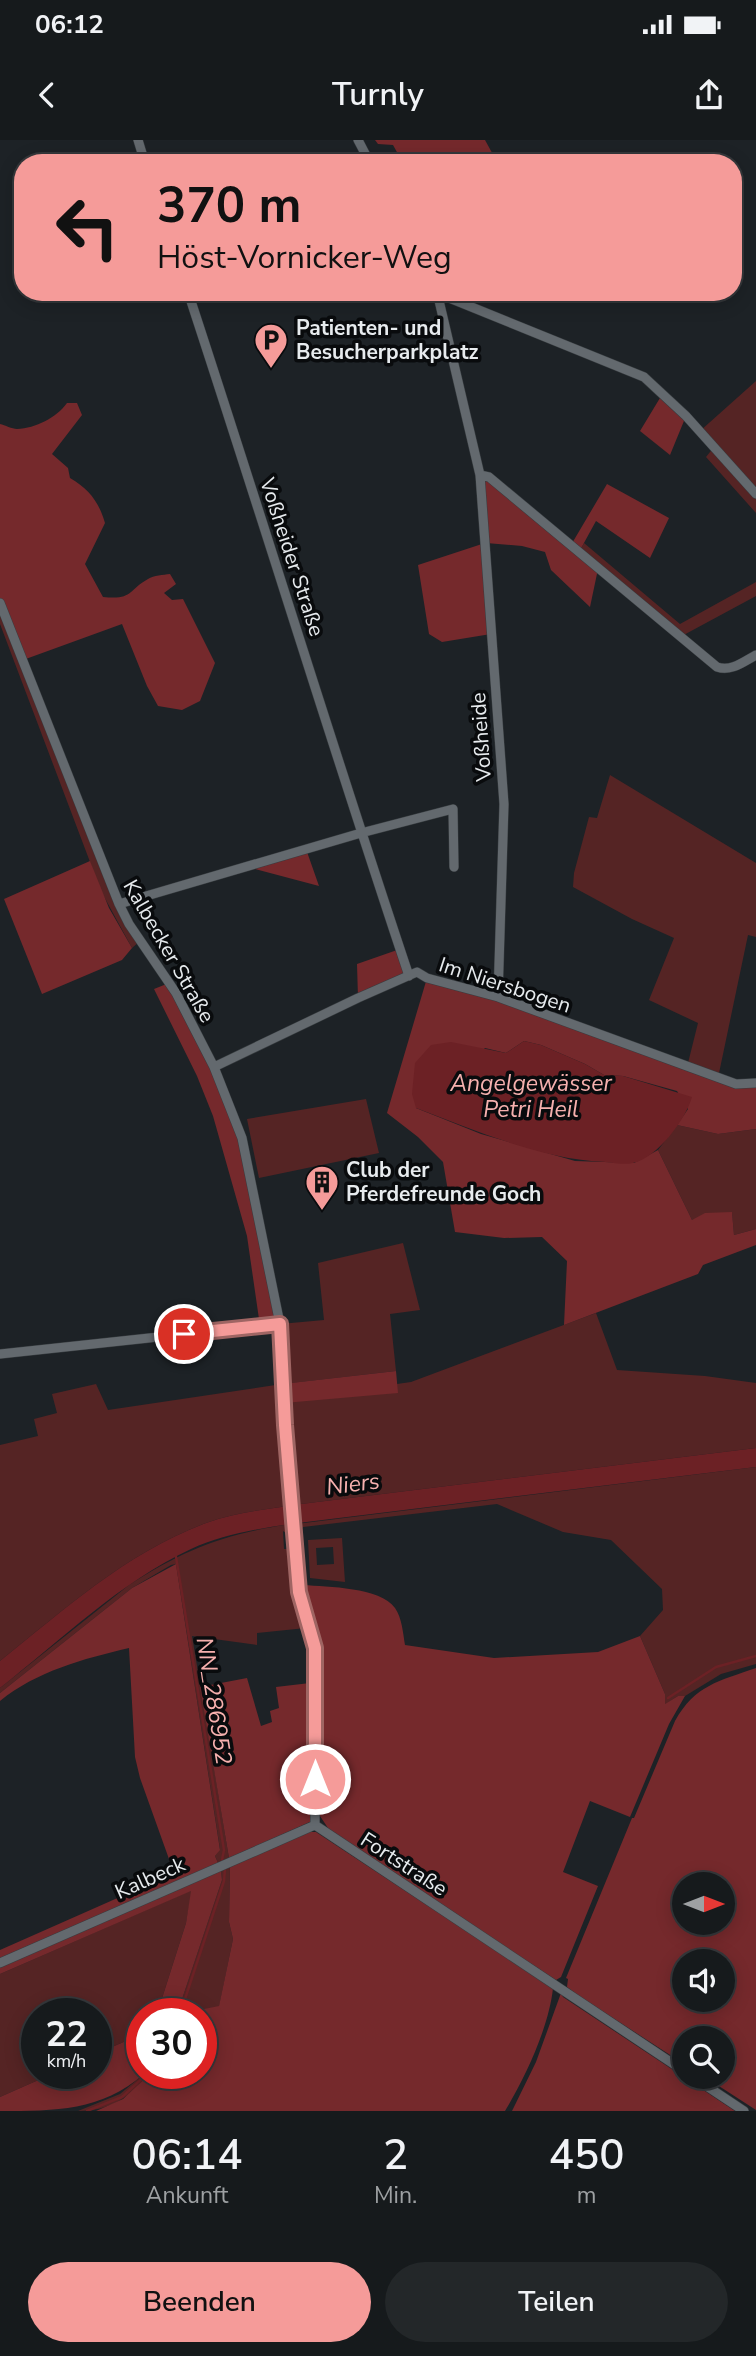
<!DOCTYPE html>
<html lang="de">
<meta charset="utf-8">
<style>
body{margin:0;font-family:"Nunito Sans",sans-serif;background:#232729;color:#f1f3f6;height:100vh;display:flex;flex-direction:column;font-size:26px;white-space:nowrap}
*{box-sizing:border-box;margin:0}
p{font-size:23px;color:#9ea1a3}
.icon{flex:none;width:38px;height:38px;fill:none;stroke:currentColor;stroke-width:2;stroke-linecap:round;stroke-linejoin:round}
.map{position:relative;height:1971px;overflow:hidden}
.side{display:flex;flex-direction:column;background:#161a1c;flex:1}
.side>*{flex:none}
.banner{position:absolute;left:14px;top:14px;width:728px;height:147px;border-radius:28px;box-shadow:0 4px 18px #0003,0 0 0 2px #35383b;background:#f59b99;color:#111;overflow:hidden}
.needle{width:46px;rotate:90deg}
.controls{position:absolute;left:672px;top:1732px;display:grid;gap:14px}
.controls a{display:grid;place-items:center;width:63px;height:63px;border-radius:50%;background:#161a1c;box-shadow:0 4px 18px #0003,0 0 0 2px #35383b;font-size:35px}
.speed{position:absolute;left:21px;top:1858px;display:flex;gap:14px;font-size:35px;font-weight:700;text-align:center}
.speed>*{display:grid;place-content:center;width:91px;height:91px;border-radius:50%;background:#161a1c;box-shadow:0 4px 18px #0003,0 0 0 2px #35383b;line-height:1}
.speed small{font-size:18px;font-weight:400}
.speed .limit{border:10px solid #d22;background:#fff;color:#111}
.pin{position:absolute;display:grid;place-items:center;width:60px;height:60px;color:#fff;margin:-30px;border:4px solid #fff;border-radius:50%;box-shadow:0 2px 7px #0007}
.me{position:absolute;width:77px;margin:-38px;rotate:0deg;stroke-linejoin:round;filter:drop-shadow(0 0 5px #0008)}
.turn{display:flex;align-items:center;gap:24px;height:147px;padding:0 28px;font-size:32px}
.turn .icon{width:91px;height:91px;stroke-width:2.5}
.turn b{display:block;font-size:49px;line-height:60px}
.eta{display:flex;justify-content:space-evenly;align-items:center;height:119px;text-align:center}
.eta b{font-size:42px;font-weight:600;line-height:49px}
.primary-button{display:flex;gap:14px;margin-top:auto;padding:14px 28px}
.primary-button a{flex:1;height:80px;border-radius:42px;background:#f59b99;color:#111;font-size:28px;font-weight:600;line-height:80px;text-align:center}
.primary-button a+a{background:#232729;color:#f1f3f6}
.status{display:flex;justify-content:space-between;align-items:center;height:49px;padding:0 35px;background:#161a1c;direction:ltr}
.status svg{height:19px;fill:currentColor}
header{display:flex;justify-content:space-between;align-items:center;height:91px;padding:0 28px;background:#161a1c;font-size:32px;font-weight:600}
.map>svg:first-child{display:block}
.green{fill:#552424;fill-rule:evenodd}
.forest{fill:#75292c;fill-rule:evenodd}
.water{fill:#6c2125}
.lines{fill:none;stroke-linecap:round;stroke-linejoin:round}
.stream{stroke:#6c2125;stroke-width:2.5}
.minor-casing{stroke:#383d40;stroke-width:10}
.minor{stroke:#63696e;stroke-width:9}
.route-casing{stroke:#9f6563;stroke-width:18}
.route{stroke:#f59b99;stroke-width:12}
.labels{text-anchor:middle;dominant-baseline:central;stroke-width:7;stroke-linejoin:round;paint-order:stroke}
.poi-label{font-size:21px;font-weight:bold;fill:#e7ebee;stroke:#090b0d;text-anchor:start}
.street-label{font-size:21px;fill:#e7ebee;stroke:#090b0d}
.water-label{font-size:23px;font-style:italic;fill:#f6b0ae;stroke:#090b0d}
</style>
<div class="status"><b>06:12</b><svg viewBox="0 0 49 12"><path d="M0 12V9h3v3zM5 12V6h3v6zM10 12V3h3v9zM15 12V0h3v12zM26 1h20v11H26zM47 4h2v5h-2z"/></svg></div>
<header><svg class="icon" aria-label="back" viewBox="0 0 24 24"><path d="M15 5l-7 7 7 7"/></svg>Turnly<svg class="icon" aria-label="share" viewBox="0 0 24 24"><path d="M12 15V3M7 8l5-5 5 5M5 13v7h14v-7"/></svg></header>
<div class="map">
<svg width="756" height="1971" viewBox="0 0 756 1971">
<rect width="100%" height="100%" fill="#1d2226"/>
<path class="green" d="M756,241V373L706,317L714,307L700,291Z
M584,403L680,484L756,442V456L680,497L579,412Z
M0,463L103,728L140,801L132,808L101,751L0,484Z
M610,635L756,723V797L748,795L718,938L687,927L698,883L649,860L674,798L632,779L573,747L574,733L589,677L597,678Z
M366,959L379,1013L259,1038L247,979Z
M677,985L718,994L756,989V1089L734,1095L732,1073L692,1080L658,1010Z
M403,1103L420,1170L390,1174L396,1231L283,1244L397,1253V1244L411,1242L596,1173L617,1230L705,1236L756,1243V1308L301,1364C269,1369 236,1372 206,1383C126,1413 65,1469 0,1521V1305L38,1296L34,1279L57,1273L52,1254L96,1244L108,1270L282,1244L280,1184L324,1180L318,1123Z
M756,1327V1524L721,1534L685,1556H678L664,1565L665,1554L640,1496L663,1470L662,1449L611,1400L563,1392L497,1364L303,1387L298,1394L296,1384Z
M290,1384L289,1395L283,1391L284,1409H290L293,1441L306,1488L257,1493V1505L192,1496L229,1718L218,1723L215,1716L220,1709L176,1424L171,1425L132,1448L0,1553V1548L129,1445C185,1409 225,1394 290,1384Z
M342,1398L345,1442L310,1438L308,1400ZM333,1407L334,1424L317,1425L316,1408Z
M230,1726L229,1782L233,1799L219,1867C204,1869 193,1874 177,1874L222,1740L221,1730Z
M192,1750L186,1783L157,1874H142V1894L96,1914V1874H37V1934H52L0,1957V1834Z
M144,1934H150C129,1957 111,1971 78,1971L120,1954Z"/>
<path class="forest" d="M375,0H485L496,20L491,23H403L393,5L378,4Z
M663,253L686,276L670,315L640,291Z
M67,263H77L82,275L52,314L68,328L70,338C89,349 99,362 105,383L85,424L103,457C133,460 127,451 148,439C154,435 163,435 170,434L176,444L164,453L172,460L183,459L215,523L200,561L182,570L158,566L147,546L122,484L23,520L0,463V284C5,285 12,289 17,289C36,288 56,278 67,263Z
M480,335L571,405L607,344L669,378L650,418L596,381L579,412L598,429L590,467L551,430L545,412L522,406L486,403L491,494L442,502L429,494L418,425L485,403Z
M306,709L319,746L247,727Z
M90,721L109,768L132,808L122,820L42,854L4,759Z
M400,809L409,836L358,858L357,824Z
M427,838L498,857L736,944L756,943V989L718,994L677,985L688,969L677,951L623,936L604,935L585,924L541,905L524,901L506,913L485,908L416,968L481,994L575,1021L634,1023L658,1010L692,1080L705,1073L732,1072L734,1095L756,1089V1105L703,1125L698,1134L564,1185L567,1121L542,1097L504,1098L455,1092L443,1022L418,997L387,973Z
M169,843L235,977L280,1184L260,1186L247,1096L213,976L197,936L154,849Z
M396,1231L398,1253L284,1263L282,1244Z
M176,1424L220,1710L215,1716L218,1723L0,1818V1810L174,1733L140,1638L135,1617L129,1508C83,1519 37,1531 0,1561V1553L132,1448Z
M303,1445C328,1447 380,1447 395,1468C402,1478 403,1493 405,1505L494,1518L598,1512L640,1496L665,1554V1564L678,1556H685L669,1584L630,1677L590,1661L563,1732L598,1746L561,1837L556,1840L344,1702L328,1688L320,1676L317,1500Z
M756,1528V1970L705,1937H723V1899H684V1924L579,1856L567,1847L568,1839L566,1838L632,1678H634L675,1581C695,1545 719,1541 756,1528ZM684,1745H723V1783H684ZM684,1822H723V1860H684Z
M247,1538L261,1586L272,1582L270,1571L279,1568L276,1547L310,1543V1682L229,1718L200,1547Z
M307,1692H316L553,1848C549,1887 525,1938 505,1971H96L123,1959L150,1934H201V1874H194L204,1869L219,1866L233,1799L229,1782L230,1726Z
M221,1730L222,1740L177,1874H157L186,1783L191,1751L0,1834V1826Z
M561,1853L563,1857L735,1971H512L536,1922Z
M142,1894V1934H144C101,1971 56,1971 0,1971V1957L52,1934H96V1914Z"/>
<path class="water" d="M524,901L541,905L585,924L604,935L623,936L692,957C686,979 657,1018 633,1023C625,1025 614,1023 606,1022C539,1019 478,991 416,968L412,954L415,923L431,905L451,902L506,913Z
M756,1308V1327L290,1384C256,1389 222,1395 191,1409C120,1442 61,1500 0,1548V1521C65,1469 126,1413 206,1383C236,1372 269,1369 301,1364Z"/>
<g class="lines">
<path class="stream" d="M176,1417L224,1710L222,1720
M668,1558L716,1527L756,1516
M180,1874L224,1741L225,1728
M87,1971L122,1957L147,1934"/>
<defs>
<path id="minor" d="M138,0L145,23
M358,0L370,23
M188,152C263,380 333,609 409,836
M437,152L480,335L504,664L498,857
M437,153L644,237L686,276L756,354
M480,335L489,337L717,527C731,532 743,522 756,515
M0,463L119,764L129,784L176,853L214,927L242,998L280,1184L284,1263L299,1452L315,1508V1685
M119,764L361,693L453,669L454,727
M214,927L358,858L417,832L427,838L498,857L736,944L756,943
M0,1214L280,1184
M315,1685L684,1931
M0,1823L315,1685
M693,1937L744,1971"/>
</defs>
<use href="#minor" class="minor-casing"/>
<use href="#minor" class="minor"/>
</g>
<g class="lines">
<defs>
<path id="route" d="M184,1194L280,1184L285,1285L299,1452L315,1508V1639"/>
</defs>
<use href="#route" class="route-casing"/>
<use href="#route" class="route"/>
</g>
<defs>
<symbol id="parking-pin" viewBox="-11 -11 22 30"><path d="M0 17L-7.5 6A9.5 9.5 0 1 1 7.5 6Z" fill="#f59b99" stroke="#090b0d"/><path d="M-3.5-5.5H1a3.5 3.5 0 0 1 0 7H-1V5.5H-3.5ZM-1-3.4V-.6H.8a1.4 1.4 0 0 0 0-2.8Z" fill="#111"/></symbol>
<symbol id="building-pin" viewBox="-11 -11 22 30"><path d="M0 17L-7.5 6A9.5 9.5 0 1 1 7.5 6Z" fill="#f59b99" stroke="#090b0d"/><path d="M-4-6H4V6H1V3H-1V6H-4ZM-2.5-4.3h1.7v1.8h-1.7ZM.8-4.3h1.7v1.8H.8ZM-2.5-1h1.7V.8h-1.7ZM.8-1h1.7V.8H.8Z" fill="#111"/></symbol>
</defs>
<g fill-rule="evenodd">
<use href="#parking-pin" x="252" y="181" width="38" height="52"/>
<use href="#building-pin" x="303" y="1023" width="38" height="52"/>
</g>
<g class="labels">
<g class="poi-label">
<text x="296" y="188">Patienten- und<tspan x="296" dy="24">Besucherparkplatz</tspan></text>
<text x="346" y="1030">Club der<tspan x="346" dy="24">Pferdefreunde Goch</tspan></text>
</g>
<g class="street-label">
<text transform="translate(292 417) rotate(72)">Voßheider Straße</text>
<text transform="translate(481 597) rotate(-94)">Voßheide</text>
<text transform="translate(169 811) rotate(60)">Kalbecker Straße</text>
<text transform="translate(505 845) rotate(18)">Im Niersbogen</text>
<text transform="translate(404 1724) rotate(33)">Fortstraße</text>
<text transform="translate(150 1738) rotate(-24)">Kalbeck</text>
</g>
<g class="water-label">
<text x="531" y="943">Angelgewässer<tspan x="531" dy="26">Petri Heil</tspan></text>
<text transform="translate(353 1344) rotate(-7)">Niers</text>
<text transform="translate(214 1561) rotate(81)">NN_286952</text>
</g>
</g>
</svg>
<div class="controls">
<a><svg class="needle" viewBox="-14 -14 28 28"><path d="M0-13l5 13h-10z" fill="#e53935"/><path d="M0 13l5-13h-10z" fill="#9ea1a3"/></svg></a>
<a><svg class="icon" aria-label="sound" viewBox="0 0 24 24"><path d="M4 9h4l5-4v14l-5-4H4zM17 9q2 3 0 6"/></svg></a>
<a><svg class="icon" aria-label="search" viewBox="0 0 24 24"><circle cx="10" cy="10" r="6"/><path d="M15 15l6 6"/></svg></a>
</div>
<div class="speed"><div>22<small>km/h</small></div><div class="limit">30</div></div>
<div class="pin" style="left:184px;top:1194px;background:#d93025"><svg class="icon" aria-label="arrive" viewBox="0 0 24 24"><path d="M6 21V4h12l-3 4 3 4H6"/></svg></div>
<svg class="me" style="left:315px;top:1639px" viewBox="-20 -20 40 40"><circle r="17" fill="#f59b99" stroke="#fff" stroke-width="3"/><path d="M0-11L8 9 0 5-8 9z" fill="#fff"/></svg>
<div class="banner">
<div class="turn"><svg class="icon" aria-label="left" viewBox="0 0 24 24"><path d="M17 20v-9H6M10 6l-5 5 5 5"/></svg><div><b>370 m</b>Höst-Vornicker-Weg</div></div>
</div>
</div>
<section class="side">
<div class="eta">
<div><b>06:14</b><p>Ankunft</p></div>
<div><b>2</b><p>Min.</p></div>
<div><b>450</b><p>m</p></div>
</div>
<div class="primary-button"><a>Beenden</a><a>Teilen</a></div>
</section>
